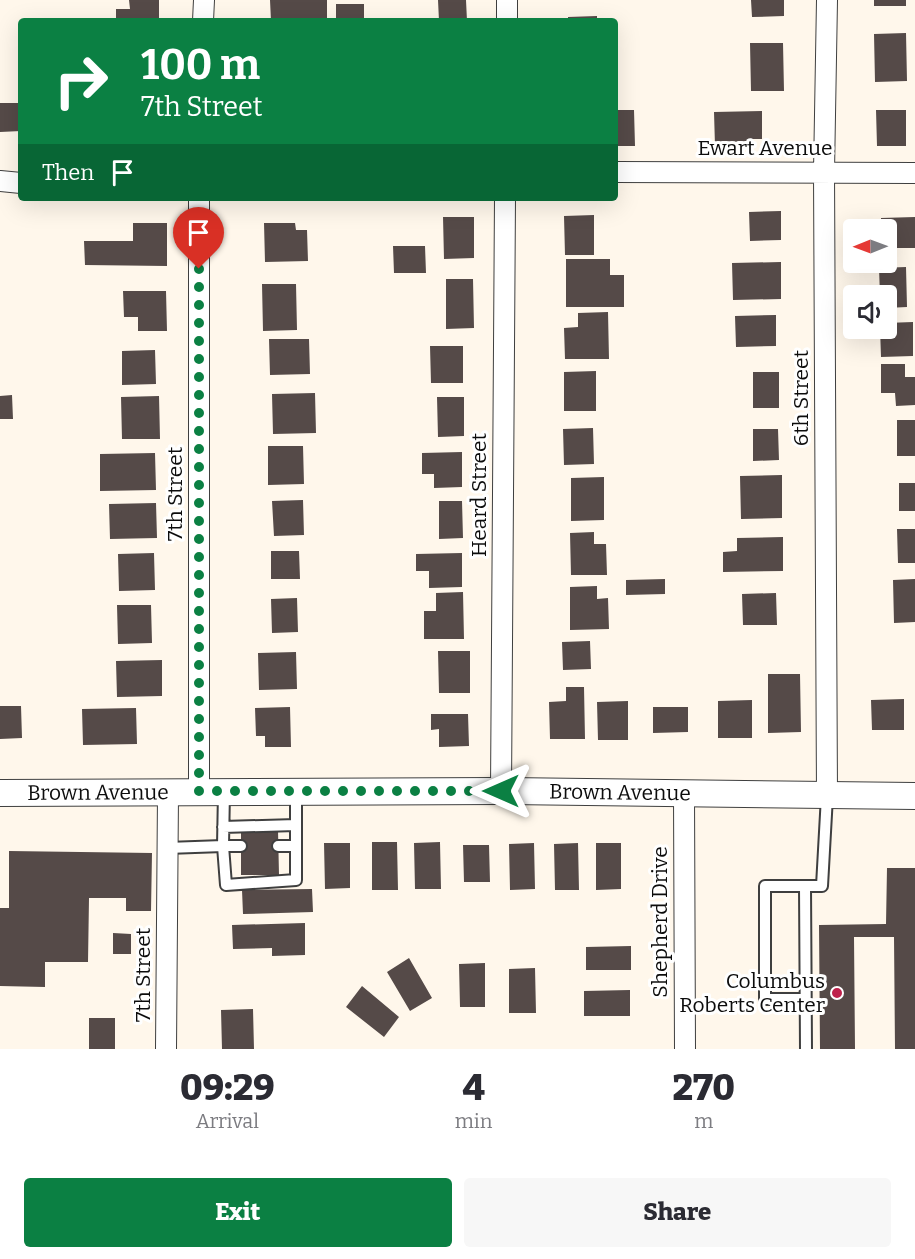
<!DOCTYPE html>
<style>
body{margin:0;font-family:Bitter,serif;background:#f7f7f7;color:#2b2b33;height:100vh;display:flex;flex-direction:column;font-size:22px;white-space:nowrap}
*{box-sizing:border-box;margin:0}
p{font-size:20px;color:#7c7c81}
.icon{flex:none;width:33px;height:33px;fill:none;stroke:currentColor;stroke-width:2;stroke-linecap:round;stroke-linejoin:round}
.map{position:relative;height:1049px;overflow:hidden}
.details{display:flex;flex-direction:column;background:#fff;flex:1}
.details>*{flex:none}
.banner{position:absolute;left:18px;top:18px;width:600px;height:183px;border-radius:6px;box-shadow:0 6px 24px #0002;background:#0b8043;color:#fff;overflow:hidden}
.needle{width:39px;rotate:269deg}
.buttons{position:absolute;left:843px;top:219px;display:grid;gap:12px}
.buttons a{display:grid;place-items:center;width:54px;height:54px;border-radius:6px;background:#fff;box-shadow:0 6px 24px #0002;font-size:30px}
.pin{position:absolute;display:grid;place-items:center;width:51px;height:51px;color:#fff;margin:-62px -26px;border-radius:50% 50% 50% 0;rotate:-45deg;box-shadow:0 0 6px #0007}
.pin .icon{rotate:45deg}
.me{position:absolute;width:66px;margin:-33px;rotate:270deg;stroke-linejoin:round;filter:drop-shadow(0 0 4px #0008)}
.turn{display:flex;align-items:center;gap:21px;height:126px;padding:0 24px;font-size:27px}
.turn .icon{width:78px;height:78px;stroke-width:2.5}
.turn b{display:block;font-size:42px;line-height:51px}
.then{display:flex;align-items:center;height:57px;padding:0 24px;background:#0003;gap:12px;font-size:22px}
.eta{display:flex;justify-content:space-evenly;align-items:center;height:102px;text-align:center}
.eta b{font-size:36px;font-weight:800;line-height:42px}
.action{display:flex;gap:12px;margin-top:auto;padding:12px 24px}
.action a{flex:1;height:69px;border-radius:6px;background:#0b8043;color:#fff;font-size:24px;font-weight:800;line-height:69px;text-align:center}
.action a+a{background:#f7f7f7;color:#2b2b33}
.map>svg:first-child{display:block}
.building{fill:#554a48}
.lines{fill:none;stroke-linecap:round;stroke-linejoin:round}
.service-casing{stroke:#3f3f3f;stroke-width:14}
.minor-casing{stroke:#3f3f3f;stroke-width:22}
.tertiary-casing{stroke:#3f3f3f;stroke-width:28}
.service{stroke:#fff;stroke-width:10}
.minor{stroke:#fff;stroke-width:20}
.tertiary{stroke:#fff;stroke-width:26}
.route{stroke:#0b8043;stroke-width:10;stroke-dasharray:0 18}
.poi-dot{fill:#be214b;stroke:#fff;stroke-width:2}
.labels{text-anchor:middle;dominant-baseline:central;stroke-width:6;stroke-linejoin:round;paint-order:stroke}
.street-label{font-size:21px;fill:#0c0c0c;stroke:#fff}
.poi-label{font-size:21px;fill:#0c0c0c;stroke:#fff;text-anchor:end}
</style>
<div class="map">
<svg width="915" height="1049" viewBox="0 0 915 1049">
<rect width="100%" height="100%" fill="#fff7eb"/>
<path class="building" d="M129,0H159V21H116V9H130Z
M270,0H327V21H271Z
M438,0H466L467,21H439Z
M751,0H784V16L752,17Z
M874,0H906V6H874Z
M336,4H364V21H336Z
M597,16V21H568V17Z
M906,33L907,81L875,82L874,34Z
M750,43H783L784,91H751Z
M0,103H21V131L0,132Z
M615,110H634L635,146H615Z
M876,110H906V146H877Z
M762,111V139H748V145L715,146L714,112Z
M781,211V240L750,241L749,212Z
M594,215V255H565L564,216Z
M443,217H474V258L444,259Z
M915,217V248H886V230H881V218Z
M133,223H167V266L85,265L84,241H133Z
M264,223H295L296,230H307L308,261L265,262Z
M393,246H425L426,273H394Z
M566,259H610V275H624V307H566Z
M781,262V299L733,300L732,263Z
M906,267L907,307L886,308V296H880L879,268Z
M446,279H473L474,328L446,329Z
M262,284H296L297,330L263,331Z
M123,291H166L167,331H138V317H124Z
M608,312L609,359H565L564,328L578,327V313Z
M776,315V346L736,347L735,316Z
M913,322V356L881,357L880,328H886V323Z
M269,339H309L310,374L270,375Z
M430,346H463V383H431Z
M155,350L156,384L122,385V351Z
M881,364H905V377H915V405L896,406L895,393H881Z
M596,371V411H564V372Z
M753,372H779V408H753Z
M315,393L316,433L273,434L272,394Z
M12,395L13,419H0V396Z
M159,396L160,439H122L121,397Z
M437,397H464V436L438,437Z
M897,420H915V456H897Z
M593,428L594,464L564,465L563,429Z
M753,429H778L779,460L753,461Z
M268,446H303L304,484L268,485Z
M462,452V487L434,488V474H422V453Z
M155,453L156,490L100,491V454Z
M782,475V518L741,519L740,476Z
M604,477V520L571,521V478Z
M899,483H915V511H899Z
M303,500L304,535L274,536L272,501Z
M439,501H462L463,538L439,539Z
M156,503L157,538L110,539L109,504Z
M897,529H915V563H898Z
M594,532V544H606L607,575H571L570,533Z
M783,537V571L723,572V552L737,551V538Z
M271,551H299L300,579H271Z
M154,553L155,590L119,591L118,554Z
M462,553V587L429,588V571H416V554Z
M665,579V594L626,595V580Z
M915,579V622L894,623L893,580Z
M597,586V599L608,598L609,629L570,630V587Z
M463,592L464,639H424V611H436V593Z
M776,593L777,625H743L742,594Z
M297,598L298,632L272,633L271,599Z
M117,605H151L152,643L118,644Z
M590,641L591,669L563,670L562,642Z
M438,651H470V693H439Z
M296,652L297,689L259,690L258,653Z
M162,660V696L117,697L116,661Z
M768,674H800L801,732L768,733Z
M566,687H584L585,739H550L549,702L566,701Z
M904,699V730H872L871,700Z
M752,700V738H718V701Z
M628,701V740H598L597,702Z
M0,706H21L22,738L0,739Z
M290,707L291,747H265V736H256L255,708Z
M653,707H688V732L653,733Z
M136,708L137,744L83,745L82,709Z
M431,714H468L469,746L439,747V729L431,730Z
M278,830L279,875H241V831Z
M372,842H397L398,890H372Z
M440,842L441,889H415L414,843Z
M324,843H350V888L325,889Z
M534,843L535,889L510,890L509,844Z
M578,843L579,890H555L554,844Z
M596,843H621V889L596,890Z
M463,845H489L490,882H464Z
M9,851L152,853L151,911H126V898H89L88,962H45V987L0,986V908H9Z
M887,868H915V1049H895L894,937H854L855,1049H820L819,925L886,924Z
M312,889L313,912L243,914L242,890Z
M305,923V955L272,956V948L233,949L232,925Z
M113,933L131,934V954H113Z
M631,946V970H586V947Z
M409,958L432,998L410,1011L387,972Z
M485,963V1007H460L459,964Z
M535,968L536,1013H509V969Z
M362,986L399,1017L384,1037L346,1007Z
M630,990V1016H584V991Z
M253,1009L254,1049H222L221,1010Z
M89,1018H115V1049H89Z"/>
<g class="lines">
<defs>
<path id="service" d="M224,791L223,846H241
M223,827L296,825
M278,846H296
M167,848L223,846L226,885L296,880V791
M805,886H822L827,796
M805,999H765V886H805L806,1049"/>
<path id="minor" d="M827,0L824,172L827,796
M203,21L204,0
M507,21V0
M615,172L915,173
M0,181L21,183
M199,791V198
M501,791L505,198
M684,794L685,1049
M166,1049L168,794"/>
<g id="tertiary">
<path id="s1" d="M0,793L501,791L915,796"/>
</g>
</defs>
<use href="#service" class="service-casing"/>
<use href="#minor" class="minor-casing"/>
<use href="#tertiary" class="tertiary-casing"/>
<use href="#service" class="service"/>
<use href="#minor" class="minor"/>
<use href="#tertiary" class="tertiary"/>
</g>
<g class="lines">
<path class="route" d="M199,269V791H501"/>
</g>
<circle class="poi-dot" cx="837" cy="993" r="6"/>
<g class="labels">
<g class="street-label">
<text x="765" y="148">Ewart Avenue</text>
<text transform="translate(801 398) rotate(-90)">6th Street</text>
<text transform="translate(175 494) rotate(-90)">7th Street</text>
<text transform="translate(479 495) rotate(-90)">Heard Street</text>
<text stroke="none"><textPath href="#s1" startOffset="98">Brown Avenue</textPath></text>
<text stroke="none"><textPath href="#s1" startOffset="620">Brown Avenue</textPath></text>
<text transform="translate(660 922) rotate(-90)">Shepherd Drive</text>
<text transform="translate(143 975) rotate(-90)">7th Street</text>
</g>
<g class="poi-label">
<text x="825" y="981">Columbus<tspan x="825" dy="24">Roberts Center</tspan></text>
</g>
</g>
</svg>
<div class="buttons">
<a><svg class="needle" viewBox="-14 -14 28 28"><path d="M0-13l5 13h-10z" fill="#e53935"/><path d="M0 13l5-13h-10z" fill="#7c7c81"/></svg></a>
<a><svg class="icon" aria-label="sound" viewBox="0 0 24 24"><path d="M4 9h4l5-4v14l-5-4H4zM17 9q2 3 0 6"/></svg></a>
</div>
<div class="pin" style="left:199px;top:269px;background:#d93025"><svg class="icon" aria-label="arrive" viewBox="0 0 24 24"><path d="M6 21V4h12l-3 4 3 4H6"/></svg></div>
<svg class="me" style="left:501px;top:791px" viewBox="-20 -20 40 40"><path d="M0-17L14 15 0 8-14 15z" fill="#0b8043" stroke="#fff" stroke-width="4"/></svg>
<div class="banner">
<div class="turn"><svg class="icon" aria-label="right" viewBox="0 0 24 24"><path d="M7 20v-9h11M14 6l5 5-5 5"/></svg><div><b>100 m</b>7th Street</div></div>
<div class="then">Then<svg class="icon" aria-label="arrive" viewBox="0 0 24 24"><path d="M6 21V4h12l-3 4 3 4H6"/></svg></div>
</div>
</div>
<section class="details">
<div class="eta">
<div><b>09:29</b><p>Arrival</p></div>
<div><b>4</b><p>min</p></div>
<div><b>270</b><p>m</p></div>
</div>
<div class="action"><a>Exit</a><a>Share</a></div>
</section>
